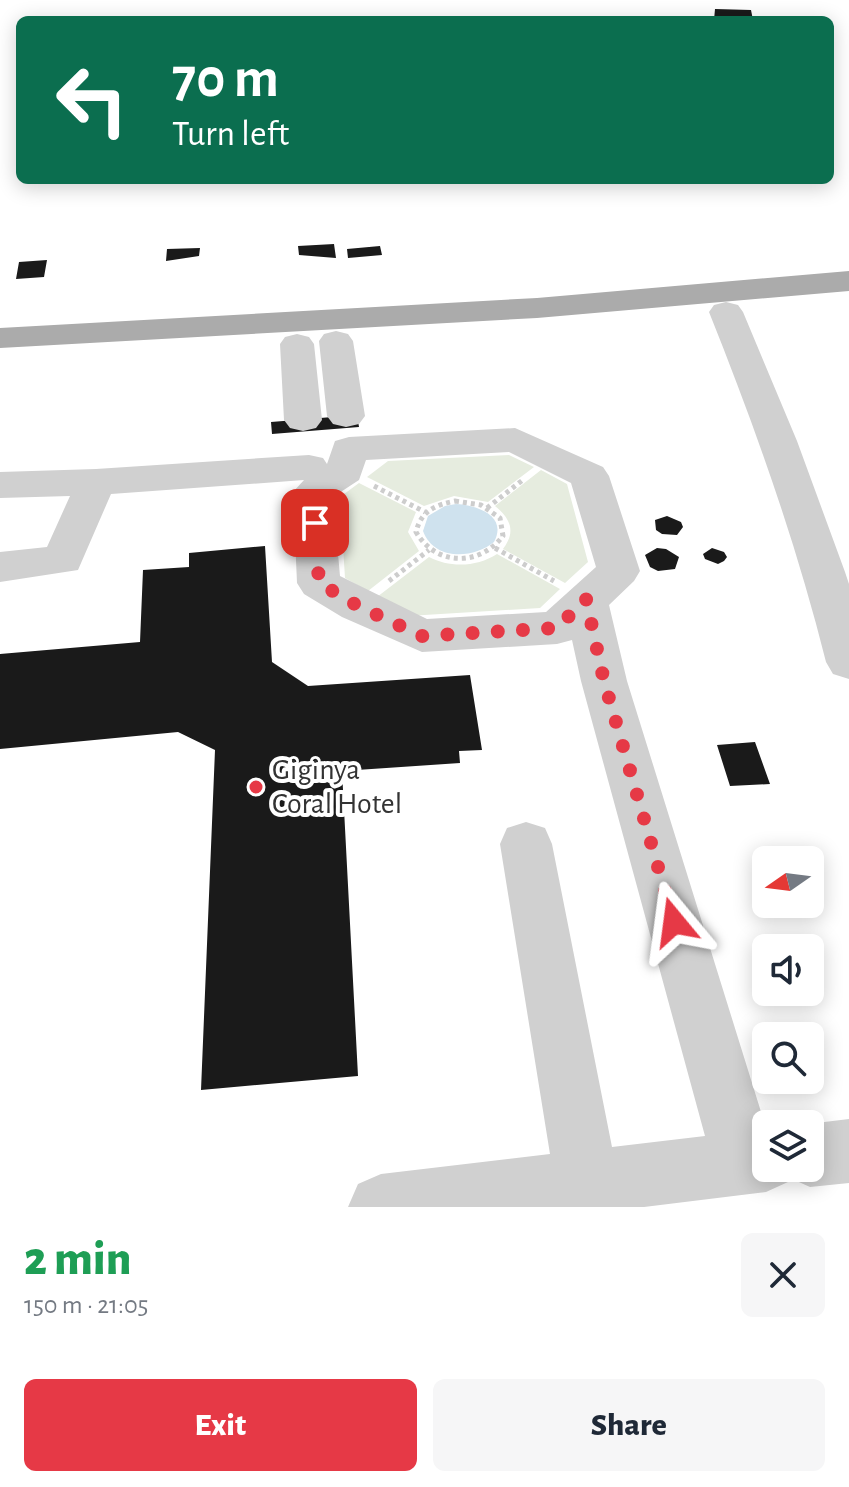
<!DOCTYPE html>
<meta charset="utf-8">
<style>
body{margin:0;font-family:"Alegreya Sans",sans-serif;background:#f6f6f7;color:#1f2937;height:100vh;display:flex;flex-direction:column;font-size:30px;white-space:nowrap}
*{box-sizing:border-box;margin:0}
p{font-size:26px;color:#747a83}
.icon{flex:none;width:44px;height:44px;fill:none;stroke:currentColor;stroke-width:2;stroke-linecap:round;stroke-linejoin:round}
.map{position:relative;height:1207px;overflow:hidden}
.drawer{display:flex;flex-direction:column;background:#fff;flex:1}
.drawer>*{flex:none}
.banner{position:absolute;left:16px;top:16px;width:818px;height:168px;border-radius:12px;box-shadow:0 4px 20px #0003;background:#0b6e4f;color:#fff;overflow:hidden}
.needle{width:52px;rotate:256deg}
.controls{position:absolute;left:752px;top:846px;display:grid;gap:16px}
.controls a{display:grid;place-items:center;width:72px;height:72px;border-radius:12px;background:#fff;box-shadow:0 4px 20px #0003;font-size:40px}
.pin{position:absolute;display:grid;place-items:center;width:68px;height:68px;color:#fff;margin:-34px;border-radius:16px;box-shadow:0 4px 12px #0006}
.me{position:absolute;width:88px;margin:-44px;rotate:344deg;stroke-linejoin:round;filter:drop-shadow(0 0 6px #0008)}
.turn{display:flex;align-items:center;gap:28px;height:168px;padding:0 24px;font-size:36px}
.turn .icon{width:104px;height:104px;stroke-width:2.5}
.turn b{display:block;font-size:56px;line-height:68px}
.round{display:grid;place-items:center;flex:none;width:84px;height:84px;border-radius:12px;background:#f6f6f7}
.headline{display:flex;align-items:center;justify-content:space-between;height:136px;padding:0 24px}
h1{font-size:48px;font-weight:800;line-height:60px;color:#1e9e55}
.primary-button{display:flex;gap:16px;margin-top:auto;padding:16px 24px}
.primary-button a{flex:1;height:92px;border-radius:12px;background:#e63946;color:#fff;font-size:32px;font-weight:800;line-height:92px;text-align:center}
.primary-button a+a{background:#f6f6f7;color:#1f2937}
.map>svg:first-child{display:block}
.green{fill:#e6ecdf}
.water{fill:#cfe2ee}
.building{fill:#1a1a1a}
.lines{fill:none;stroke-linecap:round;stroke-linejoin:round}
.path{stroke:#cdcdcd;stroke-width:5;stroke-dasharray:4 4;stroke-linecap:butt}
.minor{fill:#d0d0d0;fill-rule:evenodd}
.major{fill:#ababab;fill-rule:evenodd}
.route{stroke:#e63946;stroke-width:14;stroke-dasharray:0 25.2}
.poi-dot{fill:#e63946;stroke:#fff;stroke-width:3}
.labels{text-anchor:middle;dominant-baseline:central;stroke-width:8;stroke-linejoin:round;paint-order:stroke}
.poi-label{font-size:30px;fill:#333;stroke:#fff;text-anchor:start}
</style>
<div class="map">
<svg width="849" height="1207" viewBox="0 0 849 1207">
<rect width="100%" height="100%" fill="#fff"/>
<path class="green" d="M509,455L534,467L488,502L454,496L424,506L367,477L388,461Z
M541,470L567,484L588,562L565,583L503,549C516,532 511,519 495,506Z
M359,483L416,512L408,532L419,551L368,591L345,578L340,497Z
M497,554L560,589L540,608L408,616L377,597L429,557C450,568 477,567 497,554Z"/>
<path class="water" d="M456,504C477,505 508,516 494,542C473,559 434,561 423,531L428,516L445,506Z"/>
<path class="building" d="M715,9L751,10L753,20H714Z
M334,244L336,258L299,255L298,246Z
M380,246L382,255L348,258L347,249Z
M200,248L199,256L166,261L167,249Z
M47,260L44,277L16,279L19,262Z
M357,415L359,427L272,434L271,422Z
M667,516L681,522L683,527L677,535L662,534L656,530L655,520Z
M265,546L272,662L308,686L470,675L482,750L459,751L460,763L342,771L358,1076L201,1090L215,750L178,732L0,749V654L140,642L143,570L189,567V553Z
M657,548L666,549L679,557L675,569L658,571L650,567L645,555Z
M712,548L724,552L727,557L724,561L718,564L705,559L703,554Z
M755,742L770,784L730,786L717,745Z"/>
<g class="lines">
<path class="path" d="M374,486L425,512
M455,501L481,505L500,518L503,536C479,567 436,566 416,532C421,511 435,505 455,501Z
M487,508L524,479
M495,548L554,581
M389,581L429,550"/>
<path class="minor" d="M726,302L738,305L743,312L797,441L845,572L849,584V679L833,674L826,662C796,542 755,427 709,312L714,305Z
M336,331L348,334L353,341L365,416L359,424L346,427L333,424L327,416L319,341L324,334Z
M297,334L309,337L314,344L322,420L316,428L303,431L290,428L284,420L280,344L285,337Z
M515,428L603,467L609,476L640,571L634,581L609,605L627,681L766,1128V1168H810L808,1124L849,1119V1183L810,1187L790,1178L788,1182L766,1192L644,1207H348L358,1184L381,1174L550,1154L500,844L507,828L526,822L545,828L552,844L612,1147L705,1136L581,681L572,640L557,644L422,652L342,617L304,594L297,583L293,492L304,480L111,494L78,570L0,582V552L47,547L70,496L0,498V472L96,469L309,455L323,458L327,464L335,441L349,437ZM509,452L571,483L596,567L546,612L427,619L340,576L333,497L359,480L366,460Z"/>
<path class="major" d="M849,271V291L537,318L0,348V328L537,298Z"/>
</g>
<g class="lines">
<path class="route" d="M315,523L319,583L358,606L422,636L557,628L586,599L604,681L674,922"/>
</g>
<circle class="poi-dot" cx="256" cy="787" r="8"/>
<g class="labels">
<g class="poi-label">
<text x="272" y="770">Giginya<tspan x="272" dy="34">Coral Hotel</tspan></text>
</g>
</g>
</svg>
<div class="controls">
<a><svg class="needle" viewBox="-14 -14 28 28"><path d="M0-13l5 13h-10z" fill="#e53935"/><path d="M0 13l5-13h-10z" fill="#747a83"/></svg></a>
<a><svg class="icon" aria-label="sound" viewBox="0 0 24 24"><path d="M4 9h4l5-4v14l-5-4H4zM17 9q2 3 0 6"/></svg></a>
<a><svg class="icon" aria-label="search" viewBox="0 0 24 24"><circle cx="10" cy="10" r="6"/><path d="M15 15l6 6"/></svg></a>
<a><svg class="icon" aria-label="layers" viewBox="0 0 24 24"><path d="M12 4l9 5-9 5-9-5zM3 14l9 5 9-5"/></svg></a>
</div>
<div class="pin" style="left:315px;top:523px;background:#d93025"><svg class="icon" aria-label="arrive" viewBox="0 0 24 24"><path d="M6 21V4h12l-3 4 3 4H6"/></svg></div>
<svg class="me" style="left:674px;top:922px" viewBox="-20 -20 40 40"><path d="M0-17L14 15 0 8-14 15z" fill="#e63946" stroke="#fff" stroke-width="4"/></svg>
<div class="banner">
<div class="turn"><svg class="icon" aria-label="left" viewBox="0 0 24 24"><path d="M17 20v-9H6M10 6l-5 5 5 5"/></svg><div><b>70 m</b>Turn left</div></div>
</div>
</div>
<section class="drawer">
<div class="headline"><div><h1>2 min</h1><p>150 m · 21:05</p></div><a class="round"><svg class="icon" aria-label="close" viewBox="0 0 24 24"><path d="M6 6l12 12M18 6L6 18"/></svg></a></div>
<div class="primary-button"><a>Exit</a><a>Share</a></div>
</section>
